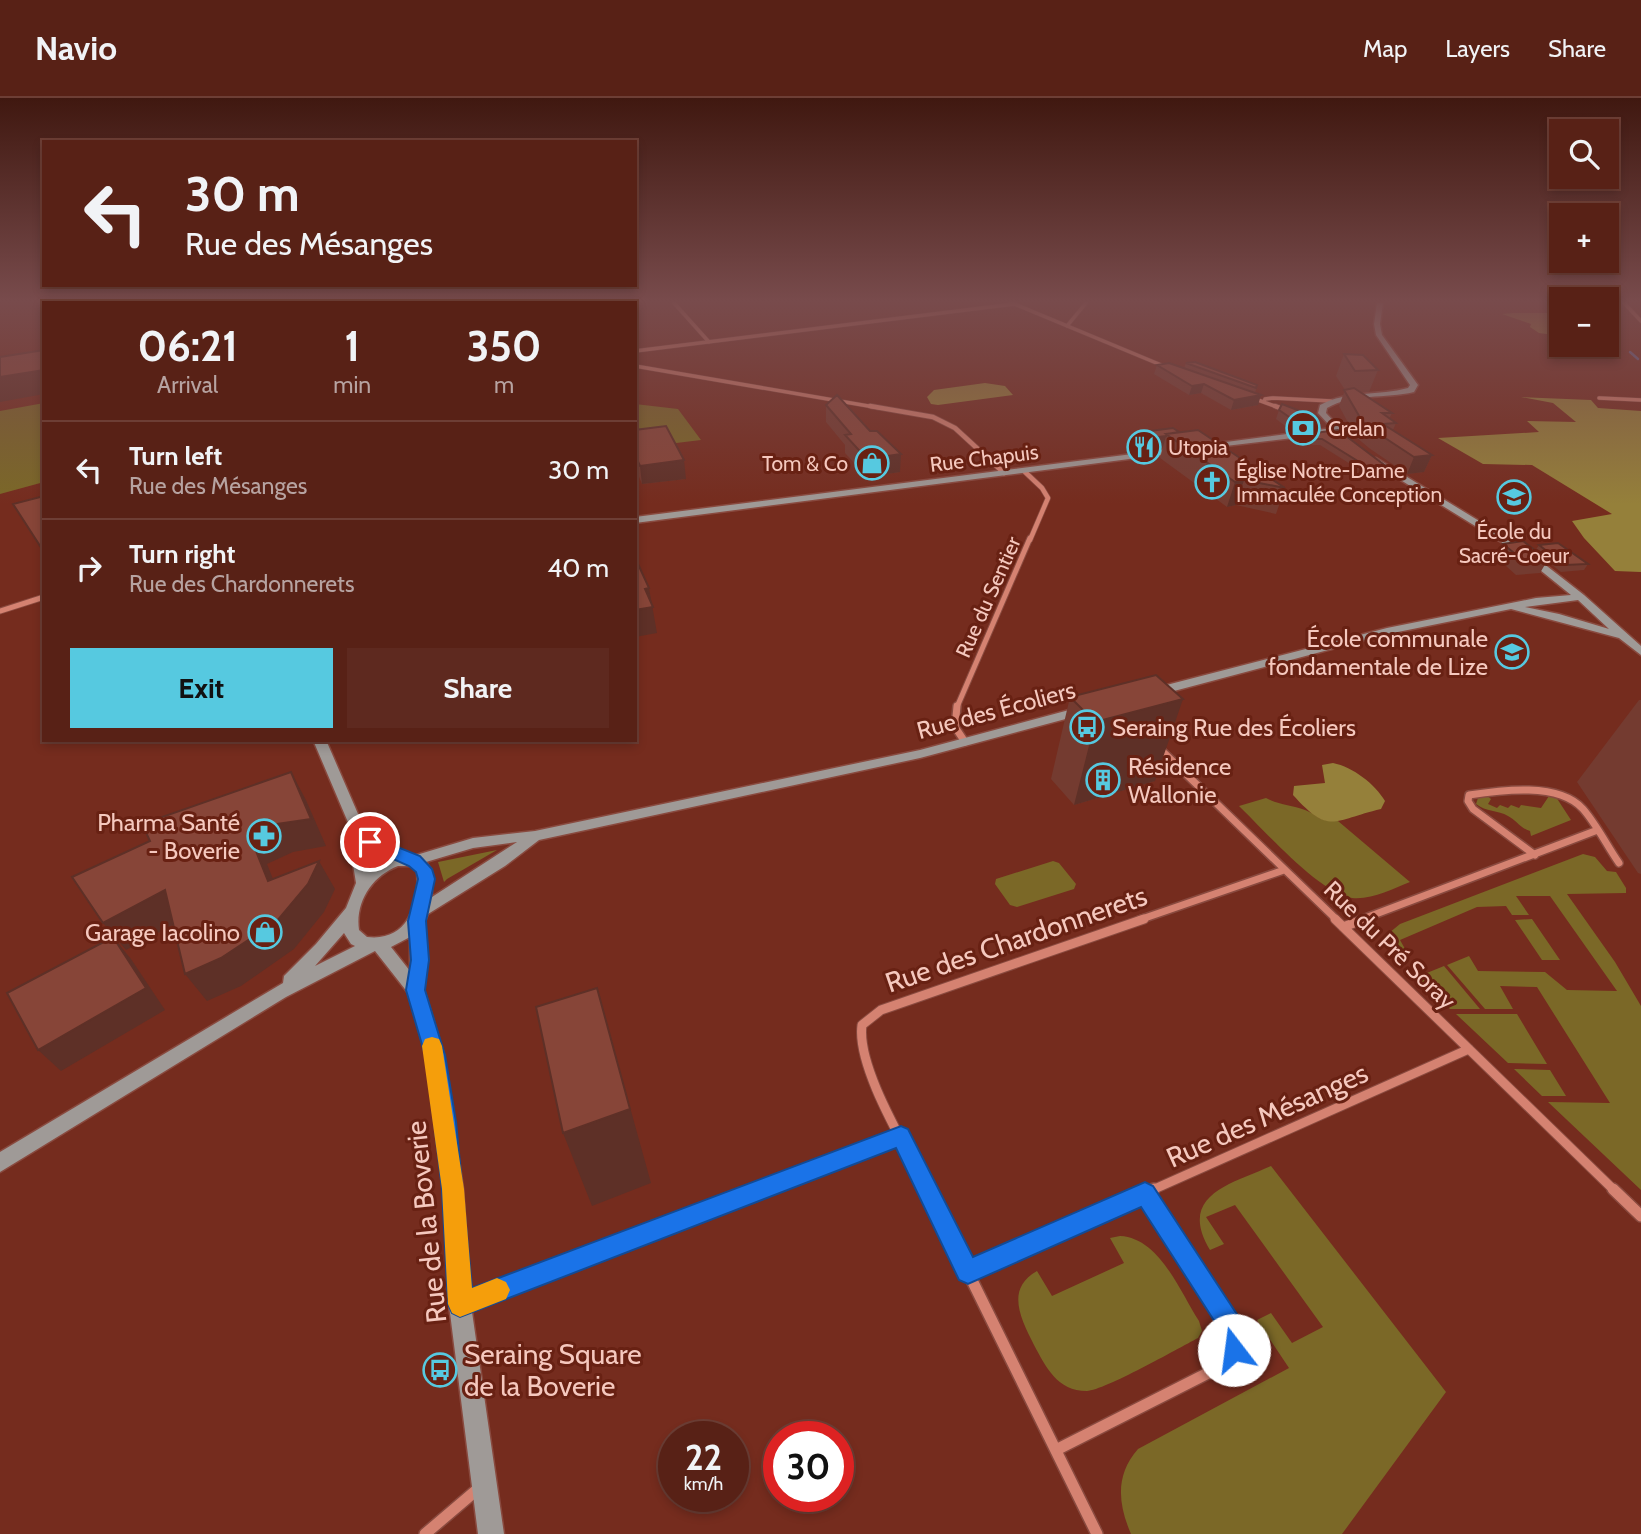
<!DOCTYPE html>
<meta charset="utf-8">
<style>
body{margin:0;font-family:Cabin,sans-serif;background:#5e291f;color:#f1f3f6;height:100vh;display:flex;flex-direction:column;font-size:26px;white-space:nowrap}
*{box-sizing:border-box;margin:0}
p{font-size:23px;color:#b7a3a1}
.icon{flex:none;width:38px;height:38px;fill:none;stroke:currentColor;stroke-width:2;stroke-linecap:round;stroke-linejoin:round}
.map{position:relative;flex:1;overflow:hidden}
.drawer{position:absolute;left:42px;top:203px;width:595px;height:441px;display:flex;flex-direction:column;background:#582116;border-radius:0px;box-shadow:0 4px 10px #0003,0 0 0 2px #6d3e35}
.drawer>*{flex:none}
.guide{position:absolute;left:42px;top:42px;width:595px;height:147px;border-radius:0px;box-shadow:0 4px 10px #0003,0 0 0 2px #6d3e35;background:#582116;color:#f1f3f6;overflow:hidden}
.tools{position:absolute;left:1549px;top:21px;display:grid;gap:14px}
.tools a{display:grid;place-items:center;width:70px;height:70px;border-radius:0px;background:#582116;box-shadow:0 4px 10px #0003,0 0 0 2px #6d3e35;font-size:35px}
.speed{position:absolute;left:658px;top:1323px;display:flex;gap:14px;font-size:35px;font-weight:700;text-align:center}
.speed>*{display:grid;place-content:center;width:91px;height:91px;border-radius:50%;background:#582116;box-shadow:0 4px 10px #0003,0 0 0 2px #6d3e35;line-height:1}
.speed small{font-size:18px;font-weight:400}
.speed .limit{border:10px solid #d22;background:#fff;color:#111}
.pin{position:absolute;display:grid;place-items:center;width:60px;height:60px;color:#fff;margin:-30px;border:4px solid #fff;border-radius:50%;box-shadow:0 2px 7px #0007}
.me{position:absolute;width:77px;margin:-38px;rotate:345deg;stroke-linejoin:round;filter:drop-shadow(0 0 5px #0008)}
.turn{display:flex;align-items:center;gap:24px;height:147px;padding:0 28px;font-size:32px}
.turn .icon{width:91px;height:91px;stroke-width:2.5}
.turn b{display:block;font-size:49px;line-height:60px}
.eta{display:flex;justify-content:space-evenly;align-items:center;height:119px;text-align:center}
.eta b{font-size:42px;font-weight:700;line-height:49px}
.action{display:flex;gap:14px;margin-top:auto;padding:14px 28px}
.action a{flex:1;height:80px;border-radius:0px;background:#56c9e0;color:#111;font-size:28px;font-weight:700;line-height:80px;text-align:center}
.action a+a{background:#5e291f;color:#f1f3f6}
ul{padding:0;list-style:none}
li{display:flex;align-items:center;gap:21px;height:98px;padding:0 28px;border-top:2px solid #6d3e35}
li div{flex:1}
li b{display:block;font-size:26px}
li em{font-style:normal}
header{display:flex;align-items:center;gap:42px;box-sizing:border-box;height:98px;padding:0 35px;background:#582116;border-bottom:2px solid #6d3e35}
header strong{font-size:33px}
nav{display:flex;gap:38px;margin-inline-start:auto;font-size:24px}
.map>svg:first-child{display:block}
.green{fill:#7b6827}
.forest{fill:#95803a}
.lines{fill:none;stroke-linecap:round;stroke-linejoin:round}
.stream{stroke:#5e6ca6;stroke-width:2.5}
.street-far5-casing{stroke:#894a3f;stroke-width:4.5}
.street-far4-casing{stroke:#894a3f;stroke-width:6}
.street-far3-casing{stroke:#894a3f;stroke-width:7}
.street-far2-casing{stroke:#894a3f;stroke-width:10}
.street-far1-casing{stroke:#894a3f;stroke-width:11}
.street-casing{stroke:#894a3f;stroke-width:14}
.secondary-casing{stroke:#894a3f;stroke-width:3}
.street-far5{stroke:#d58271;stroke-width:3.5}
.street-far4{stroke:#d58271;stroke-width:4.5}
.street-far3{stroke:#d58271;stroke-width:5}
.street-far2{stroke:#d58271;stroke-width:7}
.street-far1{stroke:#d58271;stroke-width:9}
.street{stroke:#d58271;stroke-width:11}
.secondary{fill:#9f9a97;fill-rule:evenodd}
.wall{fill:#743b30}
.shaded-wall{fill:#5e3027}
.building{fill:#874538;stroke:#5e3027;stroke-width:2}
.route{fill:#1a73e8;stroke:#114b97;stroke-width:2}
.slow{fill:#f59e0b}
.labels{text-anchor:middle;dominant-baseline:central;stroke-width:6;stroke-linejoin:round;paint-order:stroke}
.far-poi-label{font-size:21px;fill:#f5c8be;stroke:#682113;text-anchor:start}
.far-street-label{font-size:21px;fill:#f5c8be;stroke:#682113}
.poi-label{font-size:24px;fill:#f5c8be;stroke:#682113;text-anchor:end}
.street-label{font-size:24px;fill:#f5c8be;stroke:#682113}
.near-street-label{font-size:28px;fill:#f5c8be;stroke:#682113}
.near-poi-label{font-size:28px;fill:#f5c8be;stroke:#682113;text-anchor:start}
</style>
<header>
<strong>Navio</strong>
<nav><a>Map</a><a>Layers</a><a>Share</a></nav>
</header>
<div class="map">
<svg width="1641" height="1436" viewBox="0 0 1641 1436">
<rect width="100%" height="100%" fill="#752c1e"/>
<path class="green" d="M44,305V384L0,396V313Z
M635,306L678,311L701,342L635,350Z
M1486,697L1491,701L1488,706L1497,710L1500,707L1508,710L1511,707L1519,710L1521,707L1541,710L1549,698L1556,699L1571,722L1531,738L1530,733C1520,730 1516,722 1508,718C1498,712 1486,714 1476,706L1478,700Z
M1266,700C1279,707 1292,707 1305,712C1322,719 1316,723 1338,723L1410,784C1392,791 1372,802 1352,800C1320,796 1264,732 1239,708Z
M497,752L447,781L444,784L438,764Z
M1583,756L1595,759L1607,773L1616,774L1626,790V795L1567,796L1615,864L1641,908V1092L1548,1004L1610,1005L1537,889L1500,888L1513,911H1485L1447,867L1469,858L1478,873L1545,874L1567,892L1617,893L1550,798H1516L1529,817H1512L1506,808L1477,809L1400,842L1409,858L1399,862L1390,849L1389,835L1400,826Z
M1053,763L1059,765L1076,786L1074,791L1017,809L1010,807L995,786L996,781Z
M1532,821L1560,862H1542L1515,822Z
M1444,868L1480,911H1450L1417,879Z
M1456,916H1517L1547,966L1508,965Z
M1514,971L1550,972L1566,998H1542Z
M1271,1068L1446,1294L1342,1436H1131C1118,1406 1115,1377 1138,1351L1289,1270L1257,1222L1271,1215L1292,1245L1323,1229L1235,1107L1206,1119L1224,1146L1210,1152C1177,1097 1231,1086 1271,1068Z
M1120,1138C1160,1140 1180,1194 1199,1223L1202,1233L1198,1240C1177,1251 1105,1292 1087,1293C1057,1293 1046,1269 1034,1247C1021,1221 1005,1191 1037,1173L1052,1198L1124,1165L1110,1140Z"/>
<path class="forest" d="M1513,215H1561V238L1539,235L1530,229L1531,226L1502,216Z
M985,285L1005,288L1013,297L938,307L931,306L927,299L934,292Z
M1521,299L1591,302L1598,310L1641,313V474L1615,473L1584,440L1572,423L1612,416L1532,367L1483,366L1438,340L1539,334L1527,323L1576,324L1553,305Z
M1333,665C1353,669 1375,686 1385,703L1381,711C1333,722 1330,738 1293,697L1294,688L1325,685L1322,667Z"/>
<g class="lines">
<path class="stream" d="M1630,254L1638,261"/>
<defs>
<path id="street-far5" d="M674,205L709,244
M1012,205L1166,269
M1624,205L1641,223
M1067,228L1086,205
M635,253L1014,206
M635,268L880,310
M1250,299L1280,310
M1599,300L1641,302
M1264,304L1265,301L1273,300L1331,303"/>
<path id="street-far4" d="M870,308L933,319L955,330L1004,375
M1275,308L1288,313
M1024,373L1042,390L1048,400L1030,442"/>
<path id="street-far3" d="M0,513L44,499
M957,609L1030,440"/>
<path id="street-far2" d="M957,608L955,629L965,644
M1158,649L1337,822
M1535,757L1473,711L1468,703L1469,697C1501,692 1559,684 1583,711C1597,727 1607,748 1619,765
M1139,822L1284,772
M1360,822L1595,733"/>
<path id="street-far1" d="M1335,821L1615,1093
M1343,829L1365,821
M757,1093L901,1038
M928,1093C908,1052 856,970 862,927L881,912L1144,821
M1150,1093L1469,951"/>
<path id="street" d="M927,1091L1097,1436
M1613,1091L1641,1118
M968,1174L1154,1091
M464,1205L762,1091
M1056,1352L1218,1270L1234,1252L1233,1233L1222,1212L1145,1096
M425,1436L479,1390"/>
<path id="secondary" d="M1377,205H1383L1380,226L1382,237L1418,287L1414,294C1385,301 1353,295 1327,310L1326,315L1344,334V338H1338L1335,335L1200,351L1199,349L1203,347L1332,330L1318,315L1320,307C1348,292 1379,298 1408,290L1410,287L1376,237L1374,226Z
M1180,350H1183V354L635,425V419Z
M1376,360L1525,451L1584,497L1641,548V557L1619,540L1511,511L1388,536L1159,597H1151L1149,594L1151,591L1387,530L1536,500L1571,497L1519,455L1373,365V361ZM1578,502L1609,531L1559,516L1525,509Z
M1084,608L1090,612L1088,615L920,660L539,742L505,768L428,816L425,823L428,862L424,892L444,957L463,1091L471,1207L504,1436H478L449,1207L443,1091L426,957L408,895L375,853L286,899L0,1074V1054L283,885L284,878L316,846L346,810L356,785L351,754L356,743L313,642H326L368,739L380,741L413,758L473,740L535,733L920,652ZM517,744L432,799L431,771L426,764L473,750ZM368,749L390,760L368,770L365,754ZM398,768H411L417,773C420,807 407,844 367,839L359,832C355,804 372,778 398,768ZM344,835L351,846L355,848L315,868ZM410,839V873L391,849Z"/>
</defs>
<use href="#street-far5" class="street-far5-casing"/>
<use href="#street-far4" class="street-far4-casing"/>
<use href="#street-far3" class="street-far3-casing"/>
<use href="#street-far2" class="street-far2-casing"/>
<use href="#street-far1" class="street-far1-casing"/>
<use href="#street" class="street-casing"/>
<use href="#secondary" class="secondary-casing"/>
<use href="#street-far5" class="street-far5"/>
<use href="#street-far4" class="street-far4"/>
<use href="#street-far3" class="street-far3"/>
<use href="#street-far2" class="street-far2"/>
<use href="#street-far1" class="street-far1"/>
<use href="#street" class="street"/>
<use href="#secondary" class="secondary"/>
</g>
<path class="wall" d="M1344,256L1378,272L1369,294H1361L1392,315L1389,321L1396,325L1393,332L1432,357L1424,374L1407,376L1369,350L1356,339L1339,308L1345,292L1336,278Z
M1186,265L1257,287L1255,295L1258,307L1231,312L1201,295L1189,297L1154,276L1157,267L1184,270Z
M826,307L900,374L867,379L845,355V347L826,324Z
M1279,312L1314,330L1292,333L1276,321Z
M635,332L686,381L642,386L635,369Z
M1338,332L1391,372L1388,379H1371L1320,347H1313L1305,342L1307,336Z
M1142,334H1179L1285,390L1276,416L1236,407L1227,409L1160,360L1163,349L1147,351L1139,345Z
M1503,446L1535,453L1539,447L1588,466L1584,472L1561,474L1547,463L1540,475L1516,477L1496,459Z
M1070,599L1155,683L1074,707L1051,681Z
M1639,602H1641V776L1638,775L1577,684Z"/>
<path class="shaded-wall" d="M44,272V296L0,304V279Z
M1204,286L1201,295L1189,297L1192,288Z
M1261,297L1258,307L1231,312L1234,302Z
M1318,320L1314,330L1292,333L1295,323Z
M1166,338L1163,349L1147,351L1150,340Z
M901,356L900,374L867,379V361Z
M1432,357L1424,374L1407,376L1414,359Z
M684,362L686,381L642,386L640,368Z
M1244,382L1236,407L1227,409L1235,384Z
M649,490L657,535L635,539V512L645,491Z
M1183,601L1155,683L1074,707L1095,624Z
M291,674L306,702L326,748L293,754L267,766L285,811L268,783L250,738Z
M319,763L335,791L324,814L294,851L241,888L207,903L185,876Z
M165,792L186,820L126,852L103,825Z
M113,839L131,861L165,912L61,973L38,952Z
M597,890L651,1085L592,1108L563,1035Z"/>
<path class="building" d="M44,252V272L0,279V259Z
M1344,256L1363,257L1378,272L1355,273Z
M1195,264L1257,287L1256,290L1186,265Z
M1169,265L1261,297L1234,302L1204,286L1192,288L1157,267Z
M1354,290L1392,315H1382L1396,325L1383,326L1432,357L1414,359L1376,334L1362,323L1344,292Z
M837,297L870,333H877L901,356L867,361L845,337L851,336L826,307Z
M1282,306L1318,320L1295,323L1279,312Z
M666,328L684,362L640,368L635,357V332Z
M1173,330L1179,334L1166,336V338L1150,340L1142,334Z
M1198,332L1285,390L1244,382L1235,384L1166,336Z
M1338,332L1391,372L1374,373L1322,341H1315L1307,336Z
M44,398V454L13,406Z
M1523,443L1548,462L1524,463L1503,446Z
M1558,445L1588,466L1565,467L1539,447Z
M638,466L649,490L645,491L653,509L635,512V467Z
M1156,577L1183,601L1095,624L1070,599Z
M291,674L311,721L277,726L250,738L268,783L319,763L308,786L277,823L221,860L185,876L165,792L103,825L72,779L150,743L142,726Z
M113,839L146,890L38,952L7,895Z
M597,890L630,1011L563,1035L536,909Z"/>
<linearGradient id="sky" x2="0" y2="1"><stop stop-color="#401810"/><stop offset="0.5" stop-color="#784b4c"/><stop offset="1" stop-color="#784b4c" stop-opacity="0"/></linearGradient>
<rect width="1641" height="406" fill="url(#sky)"/>
<path class="route" d="M370,738L420,758L432,771L435,781L426,823L429,862L425,892L445,957L456,1024L472,1190L901,1028L908,1031L973,1159L1145,1084L1153,1088L1242,1224L1247,1252L1243,1261L1234,1265L1225,1261L1221,1235L1213,1221L1141,1109L968,1186L959,1182L896,1050L460,1219L452,1215L448,1206L442,1091L434,1024L425,957L406,892L411,862L408,823L418,781L416,774L409,768L364,748L362,744L364,740Z"/>
<path class="slow" d="M432,939L439,941L442,948L464,1091L472,1190L497,1180L506,1184L510,1192L506,1201L460,1219L452,1215L448,1206L442,1091L422,948L425,941Z"/>
<defs>
<symbol id="bank-ring" viewBox="-11 -11 22 22"><circle r="9.5" fill="#682113" stroke="#56c9e0" stroke-width="1.5"/><path d="M-6-4H6V4H-6ZM0-2.3a2.3 2.3 0 1 0 0 4.6a2.3 2.3 0 1 0 0-4.6Z" fill="#56c9e0"/></symbol>
<symbol id="restaurant-ring" viewBox="-11 -11 22 22"><circle r="9.5" fill="#682113" stroke="#56c9e0" stroke-width="1.5"/><path d="M-5-6h1v4h1v-4h1v4h1v-4h1v5L-1.5 .5V6h-2V.5L-5-1ZM5-6V6H3V1.5H1.5Q1.5-4 5-6Z" fill="#56c9e0"/></symbol>
<symbol id="shop-ring" viewBox="-11 -11 22 22"><circle r="9.5" fill="#682113" stroke="#56c9e0" stroke-width="1.5"/><path d="M-5-2.5h2.3a2.7 3.5 0 0 1 5.4 0H5L5.5 6h-11ZM-1.5-2.5h3a1.5 2.3 0 0 0-3 0Z" fill="#56c9e0"/></symbol>
<symbol id="church-ring" viewBox="-11 -11 22 22"><circle r="9.5" fill="#682113" stroke="#56c9e0" stroke-width="1.5"/><path d="M-1.2-6h2.4v3.5h3.3v2.4h-3.3V6h-2.4V-.1h-3.3v-2.4h3.3Z" fill="#56c9e0"/></symbol>
<symbol id="school-ring" viewBox="-11 -11 22 22"><circle r="9.5" fill="#682113" stroke="#56c9e0" stroke-width="1.5"/><path d="M0-5L7-2L0 1L-7-2ZM-4 1L0 2.5L4 1V4Q0 6-4 4Z" fill="#56c9e0"/></symbol>
<symbol id="bus-ring" viewBox="-11 -11 22 22"><circle r="9.5" fill="#682113" stroke="#56c9e0" stroke-width="1.5"/><path d="M-5-6H5V4H4V6H2V4H-2V6H-4V4H-5ZM-3.5-4V0h7V-4ZM-3.5 1.2v1.5H-2V1.2ZM2 1.2v1.5H3.5V1.2Z" fill="#56c9e0"/></symbol>
<symbol id="building-ring" viewBox="-11 -11 22 22"><circle r="9.5" fill="#682113" stroke="#56c9e0" stroke-width="1.5"/><path d="M-4-6H4V6H1V3H-1V6H-4ZM-2.5-4.3h1.7v1.8h-1.7ZM.8-4.3h1.7v1.8H.8ZM-2.5-1h1.7V.8h-1.7ZM.8-1h1.7V.8H.8Z" fill="#56c9e0"/></symbol>
<symbol id="pharmacy-ring" viewBox="-11 -11 22 22"><circle r="9.5" fill="#682113" stroke="#56c9e0" stroke-width="1.5"/><path d="M-2-6h4v4h4v4h-4v4h-4v-4h-4v-4h4Z" fill="#56c9e0"/></symbol>
</defs>
<g fill-rule="evenodd">
<use href="#bank-ring" x="1284" y="311" width="38" height="38"/>
<use href="#restaurant-ring" x="1125" y="330" width="38" height="38"/>
<use href="#shop-ring" x="853" y="346" width="38" height="38"/>
<use href="#church-ring" x="1193" y="365" width="38" height="38"/>
<use href="#school-ring" x="1495" y="380" width="38" height="38"/>
<use href="#school-ring" x="1493" y="535" width="38" height="38"/>
<use href="#bus-ring" x="1068" y="610" width="38" height="38"/>
<use href="#building-ring" x="1084" y="663" width="38" height="38"/>
<use href="#pharmacy-ring" x="245" y="719" width="38" height="38"/>
<use href="#shop-ring" x="246" y="815" width="38" height="38"/>
<use href="#bus-ring" x="421" y="1253" width="38" height="38"/>
</g>
<g class="labels">
<g class="far-poi-label">
<text x="1328" y="330">Crelan</text>
<text x="1168" y="349">Utopia</text>
<text x="848" y="365" text-anchor="end">Tom &amp; Co</text>
<text x="1236" y="372">Église Notre-Dame<tspan x="1236" dy="24">Immaculée Conception</tspan></text>
<text x="1514" y="433" text-anchor="middle">École du<tspan x="1514" dy="24">Sacré-Coeur</tspan></text>
</g>
<g class="far-street-label">
<text transform="translate(984 360) rotate(-7)">Rue Chapuis</text>
<text transform="translate(988 499) rotate(-66)">Rue du Sentier</text>
</g>
<g class="poi-label">
<text x="1488" y="540">École communale<tspan x="1488" dy="28">fondamentale de Lize</tspan></text>
<text x="1112" y="629" text-anchor="start">Seraing Rue des Écoliers</text>
<text x="1128" y="668" text-anchor="start">Résidence<tspan x="1128" dy="28">Wallonie</tspan></text>
<text x="240" y="724">Pharma Santé<tspan x="240" dy="28">- Boverie</tspan></text>
<text x="240" y="834">Garage Iacolino</text>
</g>
<g class="street-label">
<text transform="translate(996 612) rotate(-15)">Rue des Écoliers</text>
<text transform="translate(1390 847) rotate(44)">Rue du Pré Soray</text>
</g>
<g class="near-street-label">
<text transform="translate(1016 841) rotate(-19)">Rue des Chardonnerets</text>
<text transform="translate(1267 1017) rotate(-24)">Rue des Mésanges</text>
<text transform="translate(426 1124) rotate(-96)">Rue de la Boverie</text>
</g>
<g class="near-poi-label">
<text x="464" y="1256">Seraing Square<tspan x="464" dy="32">de la Boverie</tspan></text>
</g>
</g>
</svg>
<div class="tools">
<a><svg class="icon" aria-label="search" viewBox="0 0 24 24"><circle cx="10" cy="10" r="6"/><path d="M15 15l6 6"/></svg></a>
<a>+</a>
<a>−</a>
</div>
<div class="speed"><div>22<small>km/h</small></div><div class="limit">30</div></div>
<div class="pin" style="left:370px;top:744px;background:#d93025"><svg class="icon" aria-label="arrive" viewBox="0 0 24 24"><path d="M6 21V4h12l-3 4 3 4H6"/></svg></div>
<svg class="me" style="left:1234px;top:1252px" viewBox="-20 -20 40 40"><circle r="19" fill="#fff"/><path d="M0-13L10 11 0 6-10 11z" fill="#1a73e8"/></svg>
<div class="guide">
<div class="turn"><svg class="icon" aria-label="left" viewBox="0 0 24 24"><path d="M17 20v-9H6M10 6l-5 5 5 5"/></svg><div><b>30 m</b>Rue des Mésanges</div></div>
</div>
<section class="drawer">
<div class="eta">
<div><b>06:21</b><p>Arrival</p></div>
<div><b>1</b><p>min</p></div>
<div><b>350</b><p>m</p></div>
</div>
<ul>
<li><svg class="icon" aria-label="left" viewBox="0 0 24 24"><path d="M17 20v-9H6M10 6l-5 5 5 5"/></svg><div><b>Turn left</b><p>Rue des Mésanges</p></div><em>30 m</em></li>
<li><svg class="icon" aria-label="right" viewBox="0 0 24 24"><path d="M7 20v-9h11M14 6l5 5-5 5"/></svg><div><b>Turn right</b><p>Rue des Chardonnerets</p></div><em>40 m</em></li>
</ul>
<div class="action"><a>Exit</a><a>Share</a></div>
</section>
</div>
